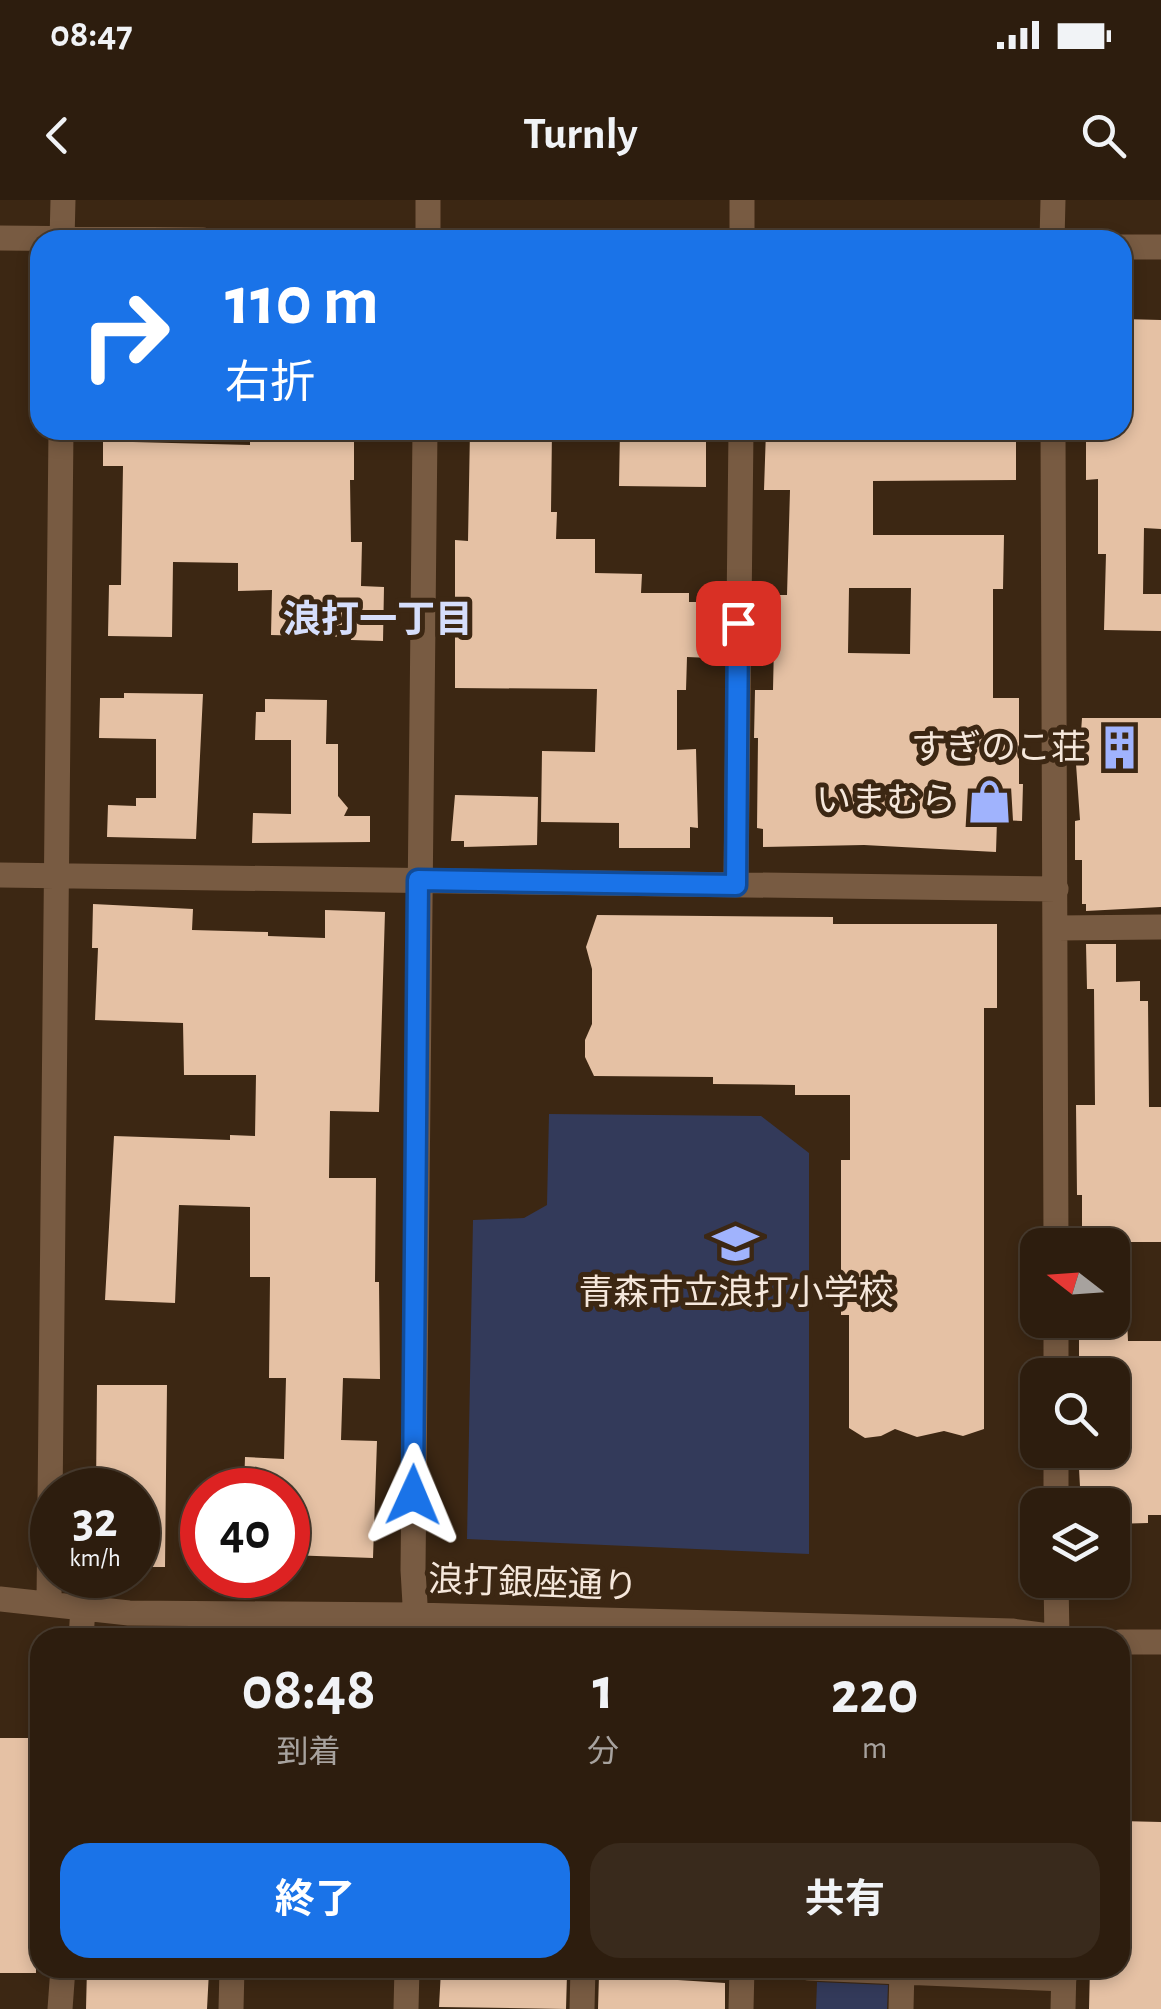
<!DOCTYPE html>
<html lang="ja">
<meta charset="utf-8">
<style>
body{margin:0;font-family:"Alegreya Sans","Noto Sans JP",sans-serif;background:#392a1c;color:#f1f3f6;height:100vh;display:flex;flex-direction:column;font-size:38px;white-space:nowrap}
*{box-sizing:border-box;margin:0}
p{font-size:32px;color:#a7a29e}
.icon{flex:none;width:55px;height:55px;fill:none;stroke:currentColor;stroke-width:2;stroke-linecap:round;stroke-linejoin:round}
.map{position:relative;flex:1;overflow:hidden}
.details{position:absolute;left:30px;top:1428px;width:1100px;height:350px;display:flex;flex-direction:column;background:#2d1d0e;border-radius:30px;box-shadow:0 5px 15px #0003,0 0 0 2px #483b2e}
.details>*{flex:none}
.top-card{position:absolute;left:30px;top:30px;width:1102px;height:210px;border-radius:30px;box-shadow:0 5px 15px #0003,0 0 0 2px #483b2e;background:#1a73e8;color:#fff;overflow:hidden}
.needle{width:65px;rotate:287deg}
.fabs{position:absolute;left:1020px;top:1028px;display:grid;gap:20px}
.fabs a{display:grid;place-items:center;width:110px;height:110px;border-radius:20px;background:#2d1d0e;box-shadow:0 5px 15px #0003,0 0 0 2px #483b2e;font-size:50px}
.speed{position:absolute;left:30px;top:1268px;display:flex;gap:20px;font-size:50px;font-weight:700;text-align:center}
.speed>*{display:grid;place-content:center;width:130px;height:130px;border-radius:50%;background:#2d1d0e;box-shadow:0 5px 15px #0003,0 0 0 2px #483b2e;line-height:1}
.speed small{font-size:25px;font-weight:400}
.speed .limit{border:15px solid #d22;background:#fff;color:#111}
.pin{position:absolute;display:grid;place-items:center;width:85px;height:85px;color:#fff;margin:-42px;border-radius:20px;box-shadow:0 5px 15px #0006}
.me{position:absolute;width:110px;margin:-55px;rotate:1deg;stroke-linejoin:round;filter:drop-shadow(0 0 8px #0008)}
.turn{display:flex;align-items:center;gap:35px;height:210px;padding:0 30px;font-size:45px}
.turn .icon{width:130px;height:130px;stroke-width:2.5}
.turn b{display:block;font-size:70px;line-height:85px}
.eta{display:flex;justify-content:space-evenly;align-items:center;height:170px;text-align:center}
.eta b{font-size:60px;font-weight:700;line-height:70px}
.action{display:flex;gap:20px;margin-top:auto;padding:20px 30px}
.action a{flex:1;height:115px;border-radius:30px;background:#1a73e8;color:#fff;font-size:40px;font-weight:700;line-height:115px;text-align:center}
.action a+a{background:#392a1c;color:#f1f3f6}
.status{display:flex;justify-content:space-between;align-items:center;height:70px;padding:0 50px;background:#2d1d0e;direction:ltr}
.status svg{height:28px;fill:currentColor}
header{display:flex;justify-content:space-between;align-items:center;height:130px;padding:0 30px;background:#2d1d0e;font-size:45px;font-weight:700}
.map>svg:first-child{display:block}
.green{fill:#333a5a}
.building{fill:#e5c1a4;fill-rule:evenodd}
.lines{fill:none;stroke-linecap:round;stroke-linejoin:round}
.minor{stroke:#785b42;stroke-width:25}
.route-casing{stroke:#114b97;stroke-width:25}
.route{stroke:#1a73e8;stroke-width:18}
.labels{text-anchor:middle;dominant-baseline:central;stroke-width:10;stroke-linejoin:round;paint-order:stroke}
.poi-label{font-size:35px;fill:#f5e7db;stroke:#3c2713;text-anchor:end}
.street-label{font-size:35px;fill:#f5e7db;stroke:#3c2713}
.neighbourhood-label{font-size:38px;font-weight:bold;fill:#d6defb;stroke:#3c2713}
</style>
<div class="status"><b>08:47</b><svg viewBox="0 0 49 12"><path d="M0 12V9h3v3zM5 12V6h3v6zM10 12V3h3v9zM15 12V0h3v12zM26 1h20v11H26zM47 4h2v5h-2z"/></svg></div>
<header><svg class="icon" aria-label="back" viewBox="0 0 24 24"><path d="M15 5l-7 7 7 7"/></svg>Turnly<svg class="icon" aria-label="search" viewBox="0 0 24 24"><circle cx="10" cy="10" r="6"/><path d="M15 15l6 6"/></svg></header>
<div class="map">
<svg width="1161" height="1809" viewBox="0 0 1161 1809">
<rect width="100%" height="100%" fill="#3c2713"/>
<path class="green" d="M549,914L761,916L809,953V1354L467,1339L473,1020L524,1018L547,1005Z
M817,1782L888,1785L887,1809H816Z"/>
<path class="building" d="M1122,119L1161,120V329L1144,328L1143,394H1161V431L1104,430L1106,354H1098V279L1086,280V230H1122Z
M250,230H312V239L354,240V280H350L351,342H362L361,386L384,387L383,441L351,440V437L271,435L272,390L238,391V363L173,362L172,437L108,436L109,385H121L123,266H103V234H133V242L250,245Z
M470,230H552L551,312H557L556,339H595V373L642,374L641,393H689V402H713L711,458L687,457L686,490H677V550L696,549L698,628L690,627V648H619V623L541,622L542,551L595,552L597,489L455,488V340L468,341Z
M620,230H706V287L619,286Z
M766,230H1016V280L873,281V335H1004L1003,389H993V498H1019V584H1023L1022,621L997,620L996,652L864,645L763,647V629L757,628L758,538H754L755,490H773L775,395H787L790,290H764ZM849,388H911L910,454L848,453Z
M124,493L203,494L196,639L107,637L108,605L136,606V598H156V539L99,538L100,498H124Z
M265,499L327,500L326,544H338V596L348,608L344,616H370V642L252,643L253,613L291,614V540H255L256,512H265Z
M1082,518H1161V707L1086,711V704H1082V660H1075V621L1080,620L1076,564L1077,532H1081Z
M455,595L538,597L537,645L464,647V641H451Z
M93,704L193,709L192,730L268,732V736L325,738V710L385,712L379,912L330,911L329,978H376L375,1082H379L380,1179L343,1178L341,1240L377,1241L373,1358L288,1355V1290H244L245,1257L284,1259L286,1178H269L270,1077H250V1007L179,1005L175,1103L105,1100L114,936L230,940V935L255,936L256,875H184L183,823L95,820L98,748H92Z
M597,715L833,717V724H997V808H984V1229L963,1236L944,1231L917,1237L895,1229L881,1236L865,1238L849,1228V1115H841V960H850V895H795V885L713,884V877L594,876L585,857V840L592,824V769L586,747Z
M1086,744H1116V782L1140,781V801H1148L1149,907H1161V1042H1112V1036H1082V995H1077L1076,905H1095L1094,789H1087Z
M1079,1120H1127L1128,1141H1161V1315H1148V1323L1112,1324V1305H1081L1078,1250H1112V1175H1079Z
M97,1185H167L165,1367H138V1290H96Z
M0,1538H40V1616H35L36,1773H0Z
M1120,1621L1161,1622V1809H1089L1090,1768H1120Z
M87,1768H184V1770L209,1771L207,1809H86Z
M441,1770L567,1774L566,1809L439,1807Z
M599,1775L725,1783V1809H598Z"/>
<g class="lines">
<path class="minor" d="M0,38L203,40
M62,40L63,0
M428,40V0
M742,40V0
M1052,40L1053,0
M1122,47H1161
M1053,230L1056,1045
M0,675L1056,689
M736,685L741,230
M1057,728L1161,727
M1056,1120V1175
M1056,1250V1305
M1056,1380L1057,1438
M0,1399L129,1413L415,1415L1012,1431L1064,1438
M49,1402L61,230
M81,1438L83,1408
M417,1438L413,1370L425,230
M1120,1442H1161
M809,1768L1064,1779
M60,1809L63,1768
M231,1809L232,1768
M406,1809L407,1768
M582,1809L583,1768
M741,1809L742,1768
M901,1809L902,1768
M1063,1809L1064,1768"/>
</g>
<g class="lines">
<defs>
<path id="route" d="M413,1295L418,680L736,685L738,423"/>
</defs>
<use href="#route" class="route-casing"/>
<use href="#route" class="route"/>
</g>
<defs>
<symbol id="building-bare" viewBox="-9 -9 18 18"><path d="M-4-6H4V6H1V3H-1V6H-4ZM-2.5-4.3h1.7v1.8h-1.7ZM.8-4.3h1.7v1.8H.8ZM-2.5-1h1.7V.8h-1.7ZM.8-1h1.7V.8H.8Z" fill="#a0b3fd" stroke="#3c2713" stroke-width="2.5" paint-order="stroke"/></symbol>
<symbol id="shop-bare" viewBox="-9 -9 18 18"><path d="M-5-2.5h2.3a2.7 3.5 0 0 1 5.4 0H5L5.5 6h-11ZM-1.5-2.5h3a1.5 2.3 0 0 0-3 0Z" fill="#a0b3fd" stroke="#3c2713" stroke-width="2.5" paint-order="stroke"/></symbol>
<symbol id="school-bare" viewBox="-9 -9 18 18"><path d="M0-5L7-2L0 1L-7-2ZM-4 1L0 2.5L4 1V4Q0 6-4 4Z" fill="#a0b3fd" stroke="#3c2713" stroke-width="2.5" paint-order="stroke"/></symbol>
</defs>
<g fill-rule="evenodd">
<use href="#building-bare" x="1088" y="516" width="63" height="63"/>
<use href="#shop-bare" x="958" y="570" width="63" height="63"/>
<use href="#school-bare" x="704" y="1012" width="63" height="63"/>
</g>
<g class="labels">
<g class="poi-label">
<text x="1086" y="548">すぎのこ荘</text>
<text x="956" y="601">いまむら</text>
<text x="736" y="1093" text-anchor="middle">青森市立浪打小学校</text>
</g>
<g class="street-label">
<text transform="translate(533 1384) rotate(2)">浪打銀座通り</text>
</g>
<g class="neighbourhood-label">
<text x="378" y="421">浪打一丁目</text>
</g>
</g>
</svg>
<div class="fabs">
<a><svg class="needle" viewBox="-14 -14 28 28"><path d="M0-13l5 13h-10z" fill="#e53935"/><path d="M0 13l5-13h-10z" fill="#a7a29e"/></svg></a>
<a><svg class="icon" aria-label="search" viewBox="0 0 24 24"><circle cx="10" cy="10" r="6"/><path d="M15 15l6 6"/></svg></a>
<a><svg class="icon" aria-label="layers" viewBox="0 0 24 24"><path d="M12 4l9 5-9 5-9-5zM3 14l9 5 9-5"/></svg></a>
</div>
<div class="speed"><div>32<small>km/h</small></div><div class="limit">40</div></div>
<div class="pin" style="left:738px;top:423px;background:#d93025"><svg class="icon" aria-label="arrive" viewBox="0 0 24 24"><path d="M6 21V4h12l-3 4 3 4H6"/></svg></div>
<svg class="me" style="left:413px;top:1295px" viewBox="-20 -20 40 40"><path d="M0-17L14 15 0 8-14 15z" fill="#1a73e8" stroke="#fff" stroke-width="4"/></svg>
<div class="top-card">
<div class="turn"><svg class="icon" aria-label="right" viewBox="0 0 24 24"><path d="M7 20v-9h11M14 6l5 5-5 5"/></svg><div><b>110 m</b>右折</div></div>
</div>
<section class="details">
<div class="eta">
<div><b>08:48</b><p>到着</p></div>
<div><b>1</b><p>分</p></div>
<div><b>220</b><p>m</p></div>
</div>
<div class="action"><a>終了</a><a>共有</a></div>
</section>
</div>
